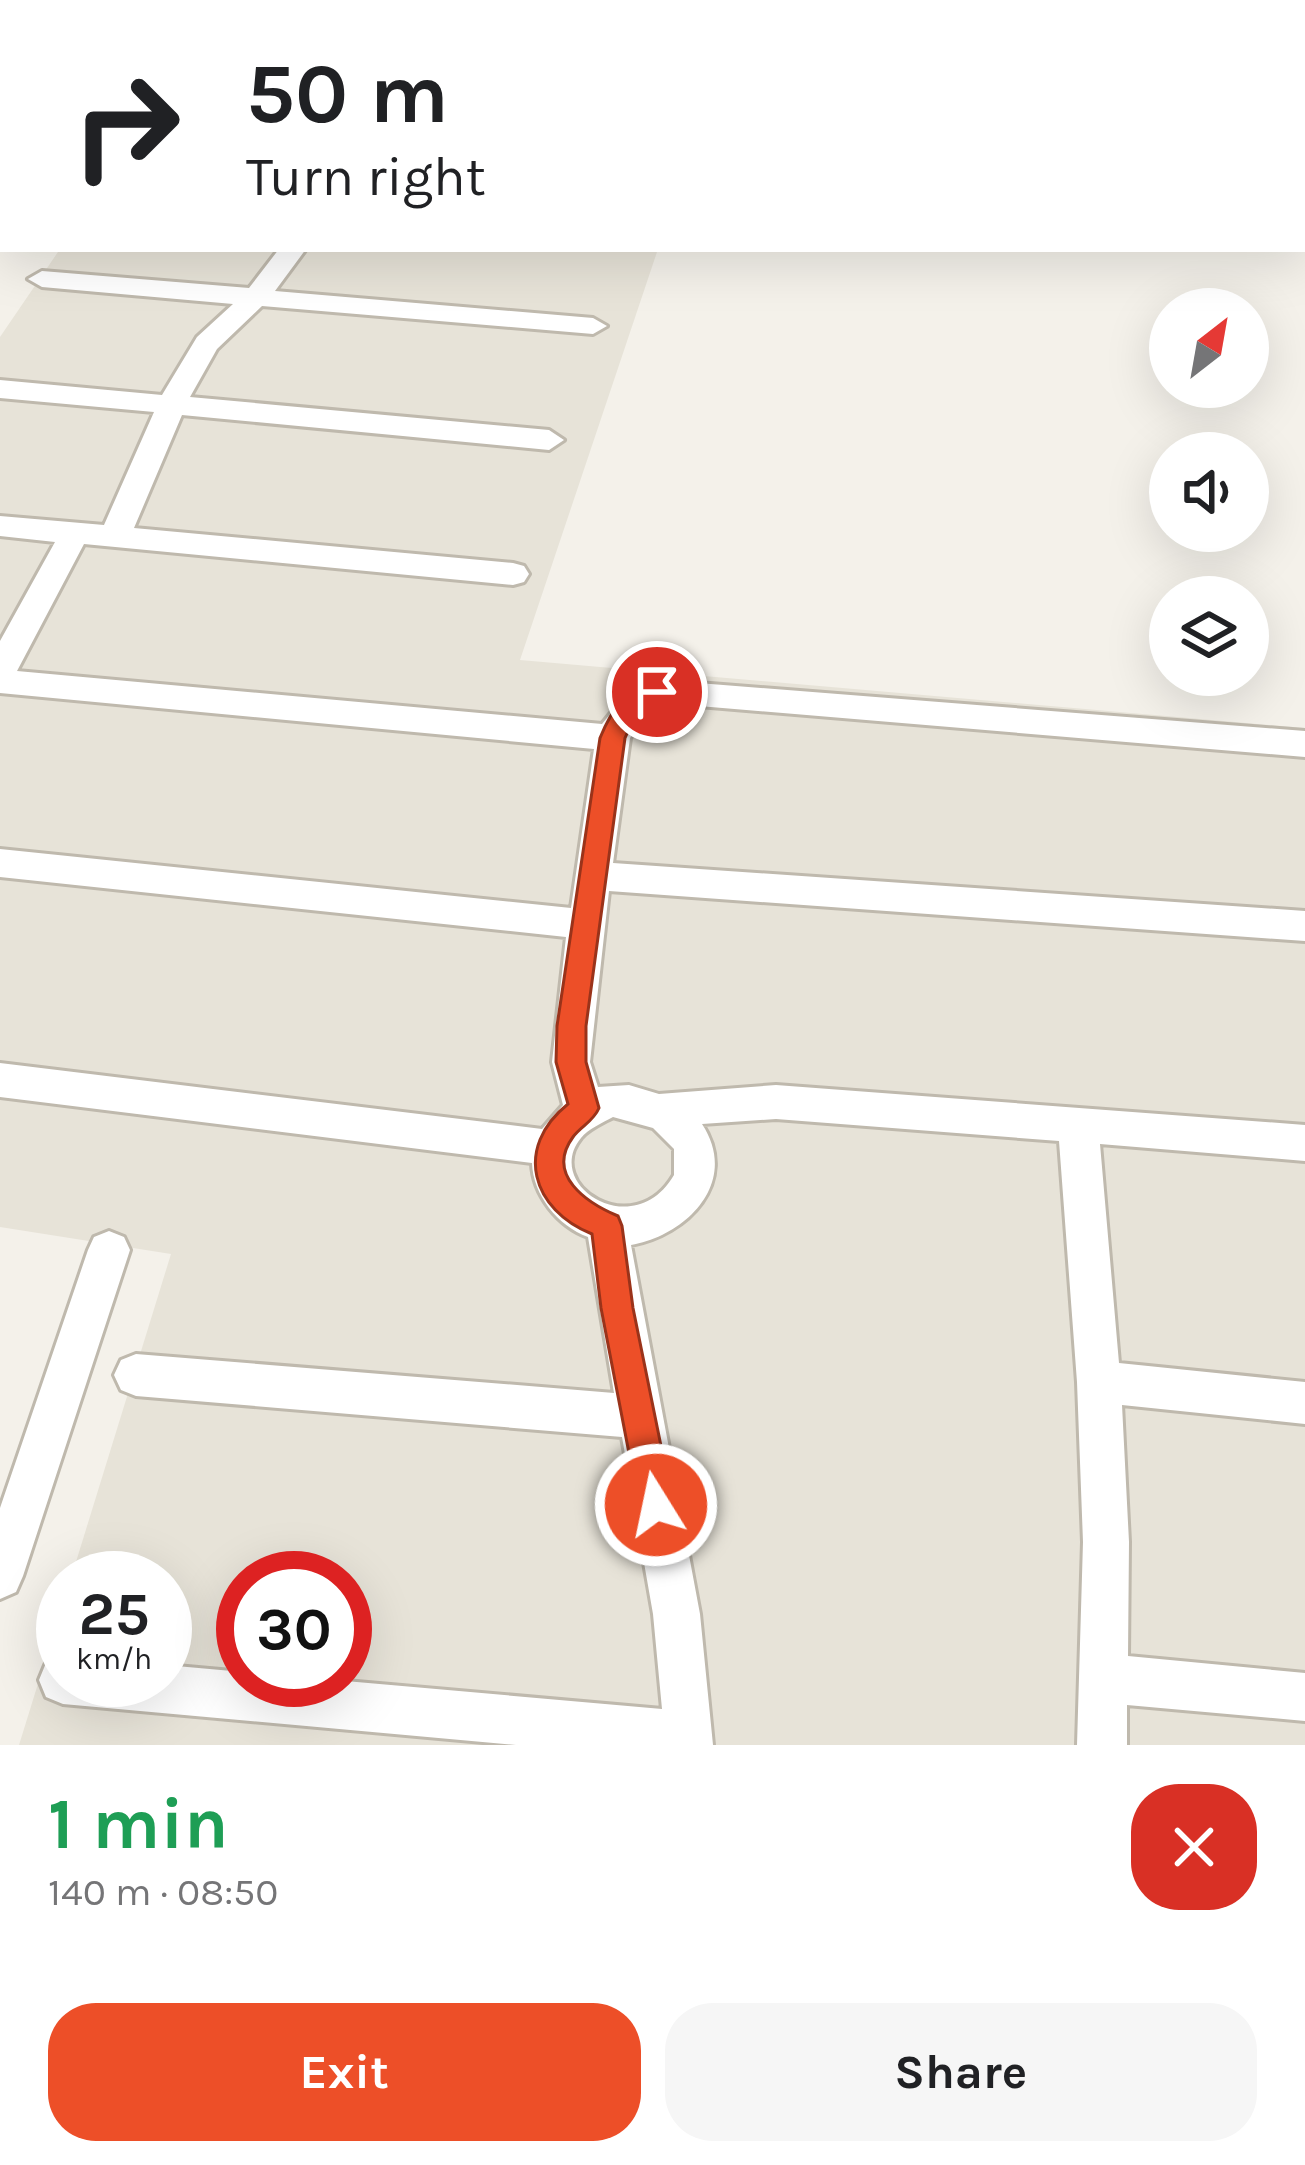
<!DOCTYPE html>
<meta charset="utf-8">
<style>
body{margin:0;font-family:Karla,sans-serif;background:#f6f6f6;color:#202124;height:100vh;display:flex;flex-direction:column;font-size:45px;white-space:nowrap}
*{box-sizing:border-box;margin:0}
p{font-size:39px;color:#757577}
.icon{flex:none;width:66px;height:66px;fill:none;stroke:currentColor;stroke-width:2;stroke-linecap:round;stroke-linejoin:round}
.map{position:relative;height:1745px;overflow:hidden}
.details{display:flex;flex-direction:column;background:#fff;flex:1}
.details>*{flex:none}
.hud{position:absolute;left:0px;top:0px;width:1305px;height:252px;box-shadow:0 12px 48px #0002;background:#fff;color:#202124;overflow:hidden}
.needle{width:78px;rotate:31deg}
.fabs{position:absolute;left:1149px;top:288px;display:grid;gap:24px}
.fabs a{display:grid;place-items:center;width:120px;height:120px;border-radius:50%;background:#fff;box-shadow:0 12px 48px #0002;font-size:60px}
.speed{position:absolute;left:36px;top:1551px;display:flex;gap:24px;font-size:60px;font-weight:700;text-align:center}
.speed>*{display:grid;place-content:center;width:156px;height:156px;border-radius:50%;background:#fff;box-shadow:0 12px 48px #0002;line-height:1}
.speed small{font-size:30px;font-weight:400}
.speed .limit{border:18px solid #d22;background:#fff;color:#111}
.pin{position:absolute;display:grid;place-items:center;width:102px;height:102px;color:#fff;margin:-51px;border:6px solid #fff;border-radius:50%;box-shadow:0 3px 12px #0007}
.me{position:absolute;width:132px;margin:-66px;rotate:350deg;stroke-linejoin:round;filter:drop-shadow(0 0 9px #0008)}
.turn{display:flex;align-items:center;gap:42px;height:252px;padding:0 48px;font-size:54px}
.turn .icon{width:156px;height:156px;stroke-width:2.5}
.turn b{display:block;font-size:84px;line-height:102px}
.round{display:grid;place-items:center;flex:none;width:126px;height:126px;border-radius:48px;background:#f6f6f6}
.headline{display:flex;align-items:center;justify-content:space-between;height:204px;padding:0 48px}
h1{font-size:72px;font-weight:700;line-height:90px;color:#1e9e55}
.action{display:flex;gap:24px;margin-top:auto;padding:24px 48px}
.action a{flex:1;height:138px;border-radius:48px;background:#ed4f28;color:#fff;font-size:48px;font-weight:700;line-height:138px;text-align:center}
.action a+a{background:#f6f6f6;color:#202124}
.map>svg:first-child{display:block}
.residential{fill:#e7e3d8;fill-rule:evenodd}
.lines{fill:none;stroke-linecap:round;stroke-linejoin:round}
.service-casing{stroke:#bfb9ad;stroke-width:6}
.minor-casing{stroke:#bfb9ad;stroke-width:6}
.service{fill:#fff;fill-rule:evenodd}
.minor{fill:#fff;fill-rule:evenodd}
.route{fill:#ed4f28;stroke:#9a331a;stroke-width:3}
</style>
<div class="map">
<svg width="1305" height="1745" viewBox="0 0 1305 1745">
<rect width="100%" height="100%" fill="#f4f1ea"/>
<path class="residential" d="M60,249H658L520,660L1305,728V1745H19L63,1603V1680H165V1578H71L171,1254L0,1227V337ZM243,1578H345V1680H243Z"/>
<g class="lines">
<defs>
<path id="service" d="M34,0H46L44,3H32Z
M1091,0H1103V3H1091Z"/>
<path id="minor" d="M1259,0H1281L1282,3H1260Z
M0,2L4,3L3,17L0,16Z
M1302,164L1305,165V201L1302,200Z
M279,249H306L275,291L593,318L607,326L593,334L262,306L217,349L190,397L549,430L564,440L549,450L182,415L134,528L513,563L524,566L529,574L524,582L513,585L84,544L17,671L602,724L628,692L673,681L1305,731V757L687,705L652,709L630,738L613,863L1305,911V941L609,891L590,1062L598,1087L629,1085L659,1094L776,1085L1305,1125V1161L1100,1144L1119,1363L1305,1382V1424L1122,1405L1129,1542L1128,1656L1305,1673V1721L1127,1705V1745H1077L1083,1542L1077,1382L1059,1141L776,1119L702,1124C740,1182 687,1235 631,1245L700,1614L713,1745H516L63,1704L46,1697L39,1680L46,1663L63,1656V1680H165V1665L243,1672V1680H334L662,1709L653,1614L622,1437L136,1396L121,1390L114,1375L121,1360L136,1354L614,1393L588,1237C558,1226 533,1195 532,1163L0,1097V1063L542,1129L563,1105L552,1062L566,937L0,877V849L571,908L594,749L0,693V641L55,542L0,536V516L104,525L154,412L0,398V380L162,395L197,337L233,304L42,287L28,279L42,271L249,288ZM613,1117L653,1128L674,1149V1175C634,1244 542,1185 581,1138C588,1129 602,1123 613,1117Z
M109,1231L124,1237L130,1250L23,1576L16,1592L0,1599V1508L88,1250L94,1237Z"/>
</defs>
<use href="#service" class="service-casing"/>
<use href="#minor" class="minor-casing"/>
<use href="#service" class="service"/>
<use href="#minor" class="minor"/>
</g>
<path class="route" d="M657,683L666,685L670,692C652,714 640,701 625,738L586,1026V1062L599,1108C593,1122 581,1126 573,1137C545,1175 587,1203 618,1216L622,1226L633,1308L673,1505L668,1517L656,1522L644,1517L639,1505L601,1308L592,1234C532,1210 513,1148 568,1104L556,1062L557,1026L600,738C613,706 624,693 657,683Z"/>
</svg>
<div class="fabs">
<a><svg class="needle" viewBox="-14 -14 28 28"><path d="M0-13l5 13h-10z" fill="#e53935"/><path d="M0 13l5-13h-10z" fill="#757577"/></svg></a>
<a><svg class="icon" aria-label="sound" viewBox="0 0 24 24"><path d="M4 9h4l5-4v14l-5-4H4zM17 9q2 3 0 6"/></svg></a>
<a><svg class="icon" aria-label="layers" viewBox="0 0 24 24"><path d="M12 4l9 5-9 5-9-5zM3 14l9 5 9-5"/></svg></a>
</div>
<div class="speed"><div>25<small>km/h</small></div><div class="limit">30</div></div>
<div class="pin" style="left:657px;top:692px;background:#d93025"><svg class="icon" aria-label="arrive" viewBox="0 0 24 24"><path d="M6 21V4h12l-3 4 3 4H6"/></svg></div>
<svg class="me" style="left:656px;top:1505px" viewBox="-20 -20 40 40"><circle r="17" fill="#ed4f28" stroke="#fff" stroke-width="3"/><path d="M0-11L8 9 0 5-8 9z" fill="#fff"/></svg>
<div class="hud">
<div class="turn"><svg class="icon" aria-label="right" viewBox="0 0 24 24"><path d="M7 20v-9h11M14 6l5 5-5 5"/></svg><div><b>50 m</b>Turn right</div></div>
</div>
</div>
<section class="details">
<div class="headline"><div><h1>1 min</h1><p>140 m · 08:50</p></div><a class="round" style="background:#d93025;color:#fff"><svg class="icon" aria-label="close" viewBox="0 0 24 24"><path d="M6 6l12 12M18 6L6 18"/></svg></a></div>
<div class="action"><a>Exit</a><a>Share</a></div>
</section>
